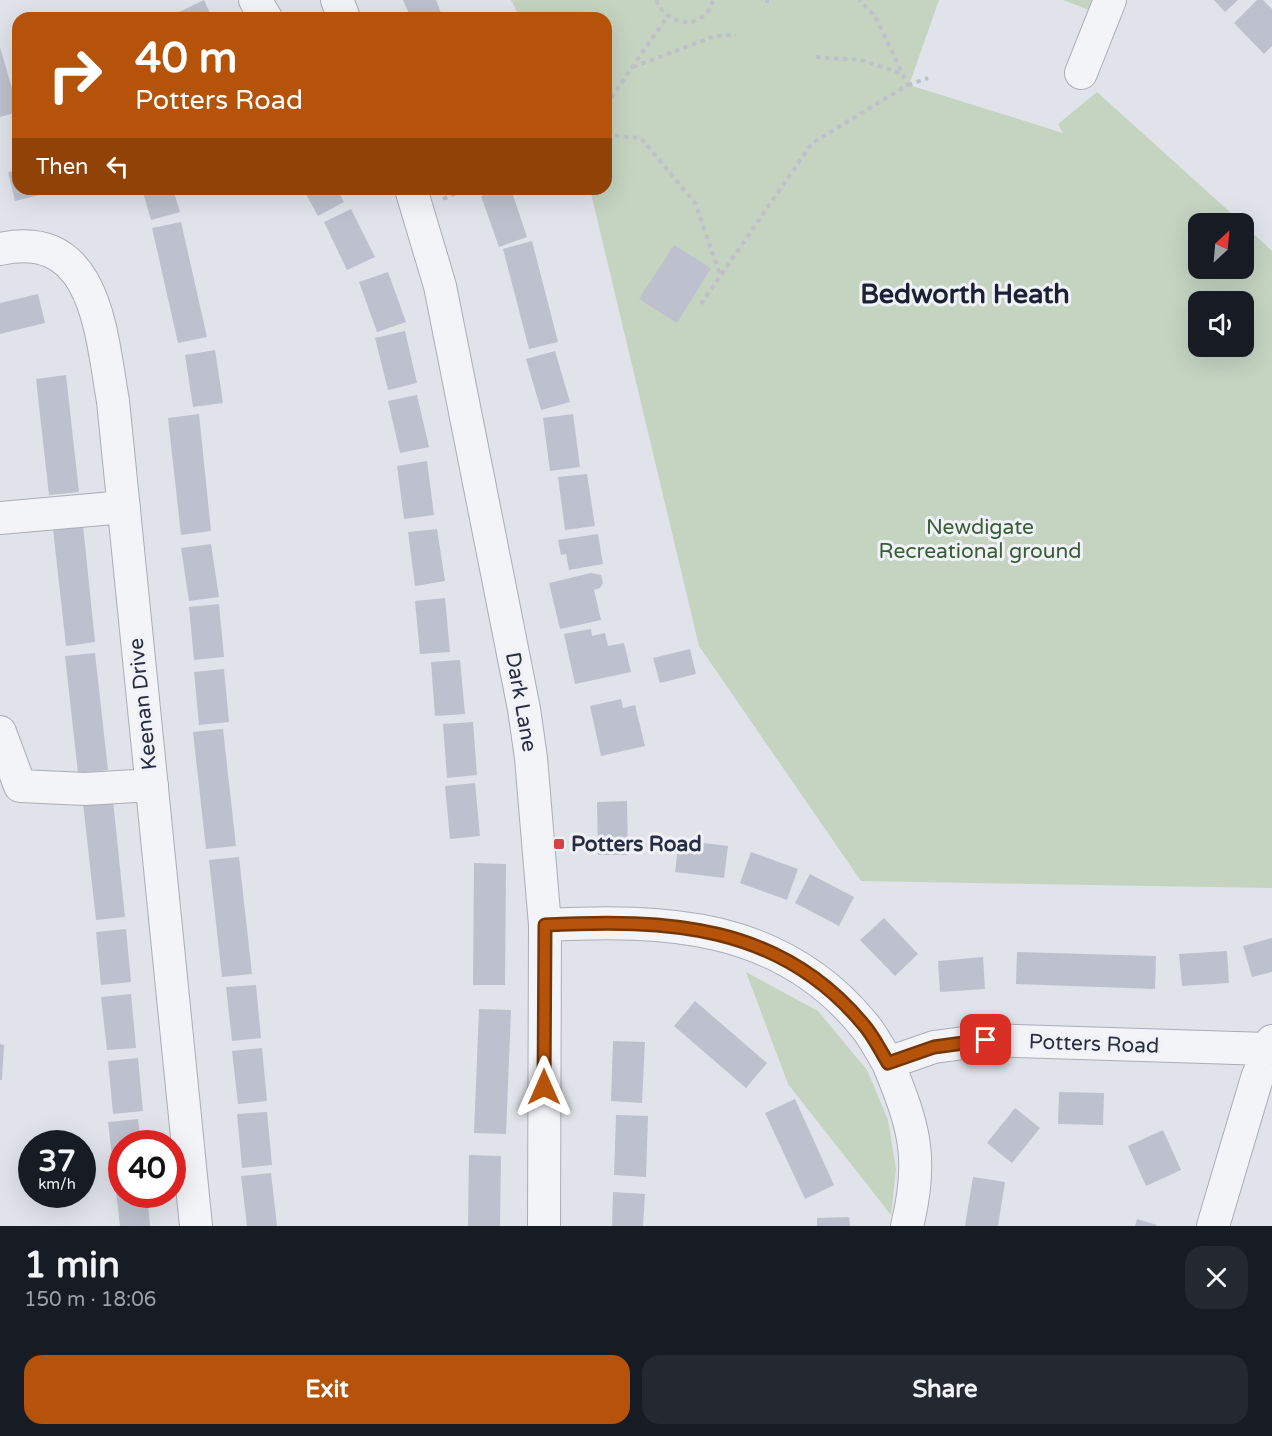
<!DOCTYPE html>
<meta charset="utf-8">
<style>
body{margin:0;font-family:"Varela Round",sans-serif;background:#242831;color:#f1f3f6;height:100vh;display:flex;flex-direction:column;font-size:22px;white-space:nowrap}
*{box-sizing:border-box;margin:0}
p{font-size:20px;color:#9ea1a6}
.icon{flex:none;width:33px;height:33px;fill:none;stroke:currentColor;stroke-width:2;stroke-linecap:round;stroke-linejoin:round}
.map{position:relative;height:1226px;overflow:hidden}
.panel{display:flex;flex-direction:column;background:#171b24;flex:1}
.panel>*{flex:none}
.banner{position:absolute;left:12px;top:12px;width:600px;height:183px;border-radius:18px;box-shadow:0 6px 24px #0002;background:#b45309;color:#fff;overflow:hidden}
.needle{width:39px;rotate:26deg}
.controls{position:absolute;left:1188px;top:213px;display:grid;gap:12px}
.controls a{display:grid;place-items:center;width:66px;height:66px;border-radius:12px;background:#171b24;box-shadow:0 6px 24px #0002;font-size:30px}
.speed{position:absolute;left:18px;top:1130px;display:flex;gap:12px;font-size:30px;font-weight:700;text-align:center}
.speed>*{display:grid;place-content:center;width:78px;height:78px;border-radius:50%;background:#171b24;box-shadow:0 6px 24px #0002;line-height:1}
.speed small{font-size:15px;font-weight:400}
.speed .limit{border:9px solid #d22;background:#fff;color:#111}
.pin{position:absolute;display:grid;place-items:center;width:51px;height:51px;color:#fff;margin:-26px;border-radius:12px;box-shadow:0 3px 9px #0006}
.me{position:absolute;width:66px;margin:-33px;rotate:0deg;stroke-linejoin:round;filter:drop-shadow(0 0 4px #0008)}
.turn{display:flex;align-items:center;gap:21px;height:126px;padding:0 24px;font-size:27px}
.turn .icon{width:78px;height:78px;stroke-width:2.5}
.turn b{display:block;font-size:42px;line-height:51px}
.then{display:flex;align-items:center;height:57px;padding:0 24px;background:#0003;gap:12px;font-size:22px}
.round{display:grid;place-items:center;flex:none;width:63px;height:63px;border-radius:18px;background:#242831}
.headline{display:flex;align-items:center;justify-content:space-between;height:102px;padding:0 24px}
h1{font-size:36px;font-weight:800;line-height:45px}
.button{display:flex;gap:12px;margin-top:auto;padding:12px 24px}
.button a{flex:1;height:69px;border-radius:18px;background:#b45309;color:#fff;font-size:24px;font-weight:800;line-height:69px;text-align:center}
.button a+a{background:#242831;color:#f1f3f6}
.map>svg:first-child{display:block}
.green{fill:#c4d4c1;fill-rule:evenodd}
.building{fill:#bdc1cd}
.lines{fill:none;stroke-linecap:round;stroke-linejoin:round}
.minor-casing{stroke:#a9adb8;stroke-width:34}
.path{stroke:#bec1c9;stroke-width:4;stroke-dasharray:4.5 4.5;stroke-linecap:butt}
.minor{stroke:#f3f4f8;stroke-width:32}
.route-casing{stroke:#753606;stroke-width:15}
.route{stroke:#b45309;stroke-width:10}
.poi-dot{fill:#d24245;stroke:#f0f2f7;stroke-width:2}
.labels{text-anchor:middle;dominant-baseline:central;stroke-width:6;stroke-linejoin:round;paint-order:stroke}
.park-label{font-size:21px;fill:#385e35;stroke:#f0f2f7}
.street-label{font-size:21px;fill:#282e42;stroke:#f0f2f7}
.poi-label{font-size:21px;font-weight:bold;fill:#282e42;stroke:#f0f2f7;text-anchor:start}
.district-label{font-size:27px;font-weight:bold;fill:#1b2033;stroke:#f0f2f7}
</style>
<div class="map">
<svg width="1272" height="1226" viewBox="0 0 1272 1226">
<rect width="100%" height="100%" fill="#e0e3ea"/>
<path class="green" d="M511,0H939L909,85L1063,133L1058,124L1097,92L1242,223L1198,224V268H1244V225L1272,251V888L861,881L699,646L590,189H606V18H520ZM1198,302H1244V346H1198Z
M1063,0H1092L1089,10Z
M746,972L818,1011L867,1070L888,1120L896,1169L891,1215L788,1084Z"/>
<path class="building" d="M204,0L212,18H179L177,13Z
M403,0H436L443,18H411Z
M1214,0H1238L1225,12Z
M1257,0H1263L1272,9V46L1264,54L1234,23Z
M0,47L18,109V112L0,117Z
M18,170V189L60,190L15,201L8,172Z
M142,189H173L180,212L151,220Z
M303,189H337L344,202L318,216Z
M501,189H511L527,237L499,247L481,196Z
M351,209L375,257L347,270L324,222Z
M181,222L207,337L178,343L152,228Z
M532,241L558,342L529,349L503,249Z
M674,245L711,268L677,323L639,299Z
M388,272L406,322L377,332L359,282Z
M38,294L45,323L0,334V303Z
M405,331L417,383L388,390L375,338Z
M215,350L223,403L193,407L185,355Z
M555,351L570,402L541,410L526,359Z
M66,375L79,492L49,495L36,379Z
M417,395L429,447L400,453L388,401Z
M199,414L211,531L181,535L168,418Z
M573,414L580,467L550,471L543,418Z
M427,461L434,515L404,519L397,466Z
M587,474L595,526L565,530L558,477Z
M83,525L95,642L66,646L53,529Z
M437,529L445,581L415,586L408,532Z
M598,534L603,564L569,570L566,554L561,555L558,540Z
M211,544L219,597L189,601L181,548Z
M591,573L601,575L603,583L600,588L594,590L601,620L560,629L549,583Z
M445,598L450,652L420,654L415,601Z
M219,604L224,657L194,660L189,607Z
M591,629L592,636L605,633L608,646L624,643L631,672L575,684L564,634Z
M690,649L696,674L660,683L653,658Z
M95,653L108,770L78,773L65,656Z
M460,660L465,714L435,716L431,662Z
M224,669L229,722L199,725L194,672Z
M621,699L623,708L635,705L645,746L601,756L590,706Z
M473,722L477,775L447,778L443,724Z
M223,729L236,846L206,849L193,732Z
M475,783L480,836L450,839L445,786Z
M113,800L125,917L96,920L83,803Z
M627,801L628,855H598L597,802Z
M679,840L728,846L724,878L675,872Z
M751,852L798,869L787,900L740,883Z
M239,857L252,974L222,977L209,860Z
M474,863L506,864L505,985H473Z
M810,874L854,897L839,926L795,903Z
M884,918L918,954L895,976L860,940Z
M126,929L131,982L101,985L96,932Z
M1272,938V972L1252,977L1243,946Z
M1227,951L1229,983L1182,986L1179,954Z
M1017,952L1156,956L1155,989L1016,984Z
M983,957L985,989L940,992L938,961Z
M256,985L261,1038L232,1041L226,987Z
M131,994L136,1048L107,1050L101,997Z
M695,1001L767,1063L746,1088L674,1026Z
M479,1009L511,1010L506,1134L474,1133Z
M613,1041L645,1042L642,1103L611,1101Z
M0,1044L4,1045L2,1080H0Z
M262,1048L267,1101L238,1104L232,1051Z
M138,1058L143,1111L113,1114L108,1061Z
M1059,1092L1104,1093L1103,1125L1058,1124Z
M795,1099L834,1185L805,1199L765,1113Z
M1015,1108L1040,1128L1012,1163L987,1143Z
M267,1112L272,1165L242,1168L237,1114Z
M616,1115L648,1116L646,1177L614,1175Z
M138,1119L141,1143H122V1194H147L150,1226H120L108,1122Z
M1163,1130L1181,1170L1146,1186L1128,1146Z
M469,1155L501,1156L500,1226H468Z
M271,1173L277,1226H247L241,1176Z
M973,1177L1005,1182L998,1226H965Z
M613,1192L645,1194L643,1226H612Z
M849,1217L850,1226H817V1218Z
M1137,1219L1157,1225L1156,1226H1135Z"/>
<g class="lines">
<defs>
<path id="minor" d="M255,0L266,18
M337,0L344,18
M1081,73L1110,0
M411,189L440,286L524,709L531,758L545,925L544,1226
M0,249C97,228 101,334 113,401L196,1226
M0,518L124,507
M0,732L20,786L85,789L152,785
M545,925C666,919 780,923 863,1024C873,1035 880,1050 888,1063L934,1047L986,1040L1267,1049
M888,1063C914,1126 924,1158 907,1226
M1213,1226L1257,1078L1272,1041"/>
</defs>
<use href="#minor" class="minor-casing"/>
<path class="path" d="M656,0C667,27 705,32 713,0
M767,3V0
M816,57L861,60L903,74
M633,67L715,36L736,35
M908,85L928,78
M606,105L667,17
M606,135L641,138L695,203L720,274
M443,199L466,189
M701,304L812,143L908,85L875,16L859,0"/>
<use href="#minor" class="minor"/>
</g>
<g class="lines">
<defs>
<path id="route" d="M544,1087L545,925C666,919 779,923 863,1024C873,1035 880,1050 888,1063L934,1047L986,1040"/>
</defs>
<use href="#route" class="route-casing"/>
<use href="#route" class="route"/>
</g>
<rect class="poi-dot" x="553" y="838" width="12" height="12" rx="3"/>
<g class="labels">
<g class="park-label">
<text x="980" y="527">Newdigate<tspan x="980" dy="24">Recreational ground</tspan></text>
</g>
<g class="street-label">
<text transform="translate(521 702) rotate(80)">Dark Lane</text>
<text transform="translate(143 704) rotate(-96)">Keenan Drive</text>
<text transform="translate(1094 1044) rotate(2)">Potters Road</text>
</g>
<g class="poi-label">
<text x="571" y="844">Potters Road</text>
</g>
<g class="district-label">
<text x="965" y="294">Bedworth Heath</text>
</g>
</g>
</svg>
<div class="controls">
<a><svg class="needle" viewBox="-14 -14 28 28"><path d="M0-13l5 13h-10z" fill="#e53935"/><path d="M0 13l5-13h-10z" fill="#9ea1a6"/></svg></a>
<a><svg class="icon" aria-label="sound" viewBox="0 0 24 24"><path d="M4 9h4l5-4v14l-5-4H4zM17 9q2 3 0 6"/></svg></a>
</div>
<div class="speed"><div>37<small>km/h</small></div><div class="limit">40</div></div>
<div class="pin" style="left:986px;top:1040px;background:#d93025"><svg class="icon" aria-label="arrive" viewBox="0 0 24 24"><path d="M6 21V4h12l-3 4 3 4H6"/></svg></div>
<svg class="me" style="left:544px;top:1087px" viewBox="-20 -20 40 40"><path d="M0-17L14 15 0 8-14 15z" fill="#b45309" stroke="#fff" stroke-width="4"/></svg>
<div class="banner">
<div class="turn"><svg class="icon" aria-label="right" viewBox="0 0 24 24"><path d="M7 20v-9h11M14 6l5 5-5 5"/></svg><div><b>40 m</b>Potters Road</div></div>
<div class="then">Then<svg class="icon" aria-label="left" viewBox="0 0 24 24"><path d="M17 20v-9H6M10 6l-5 5 5 5"/></svg></div>
</div>
</div>
<section class="panel">
<div class="headline"><div><h1>1 min</h1><p>150 m · 18:06</p></div><a class="round"><svg class="icon" aria-label="close" viewBox="0 0 24 24"><path d="M6 6l12 12M18 6L6 18"/></svg></a></div>
<div class="button"><a>Exit</a><a>Share</a></div>
</section>
